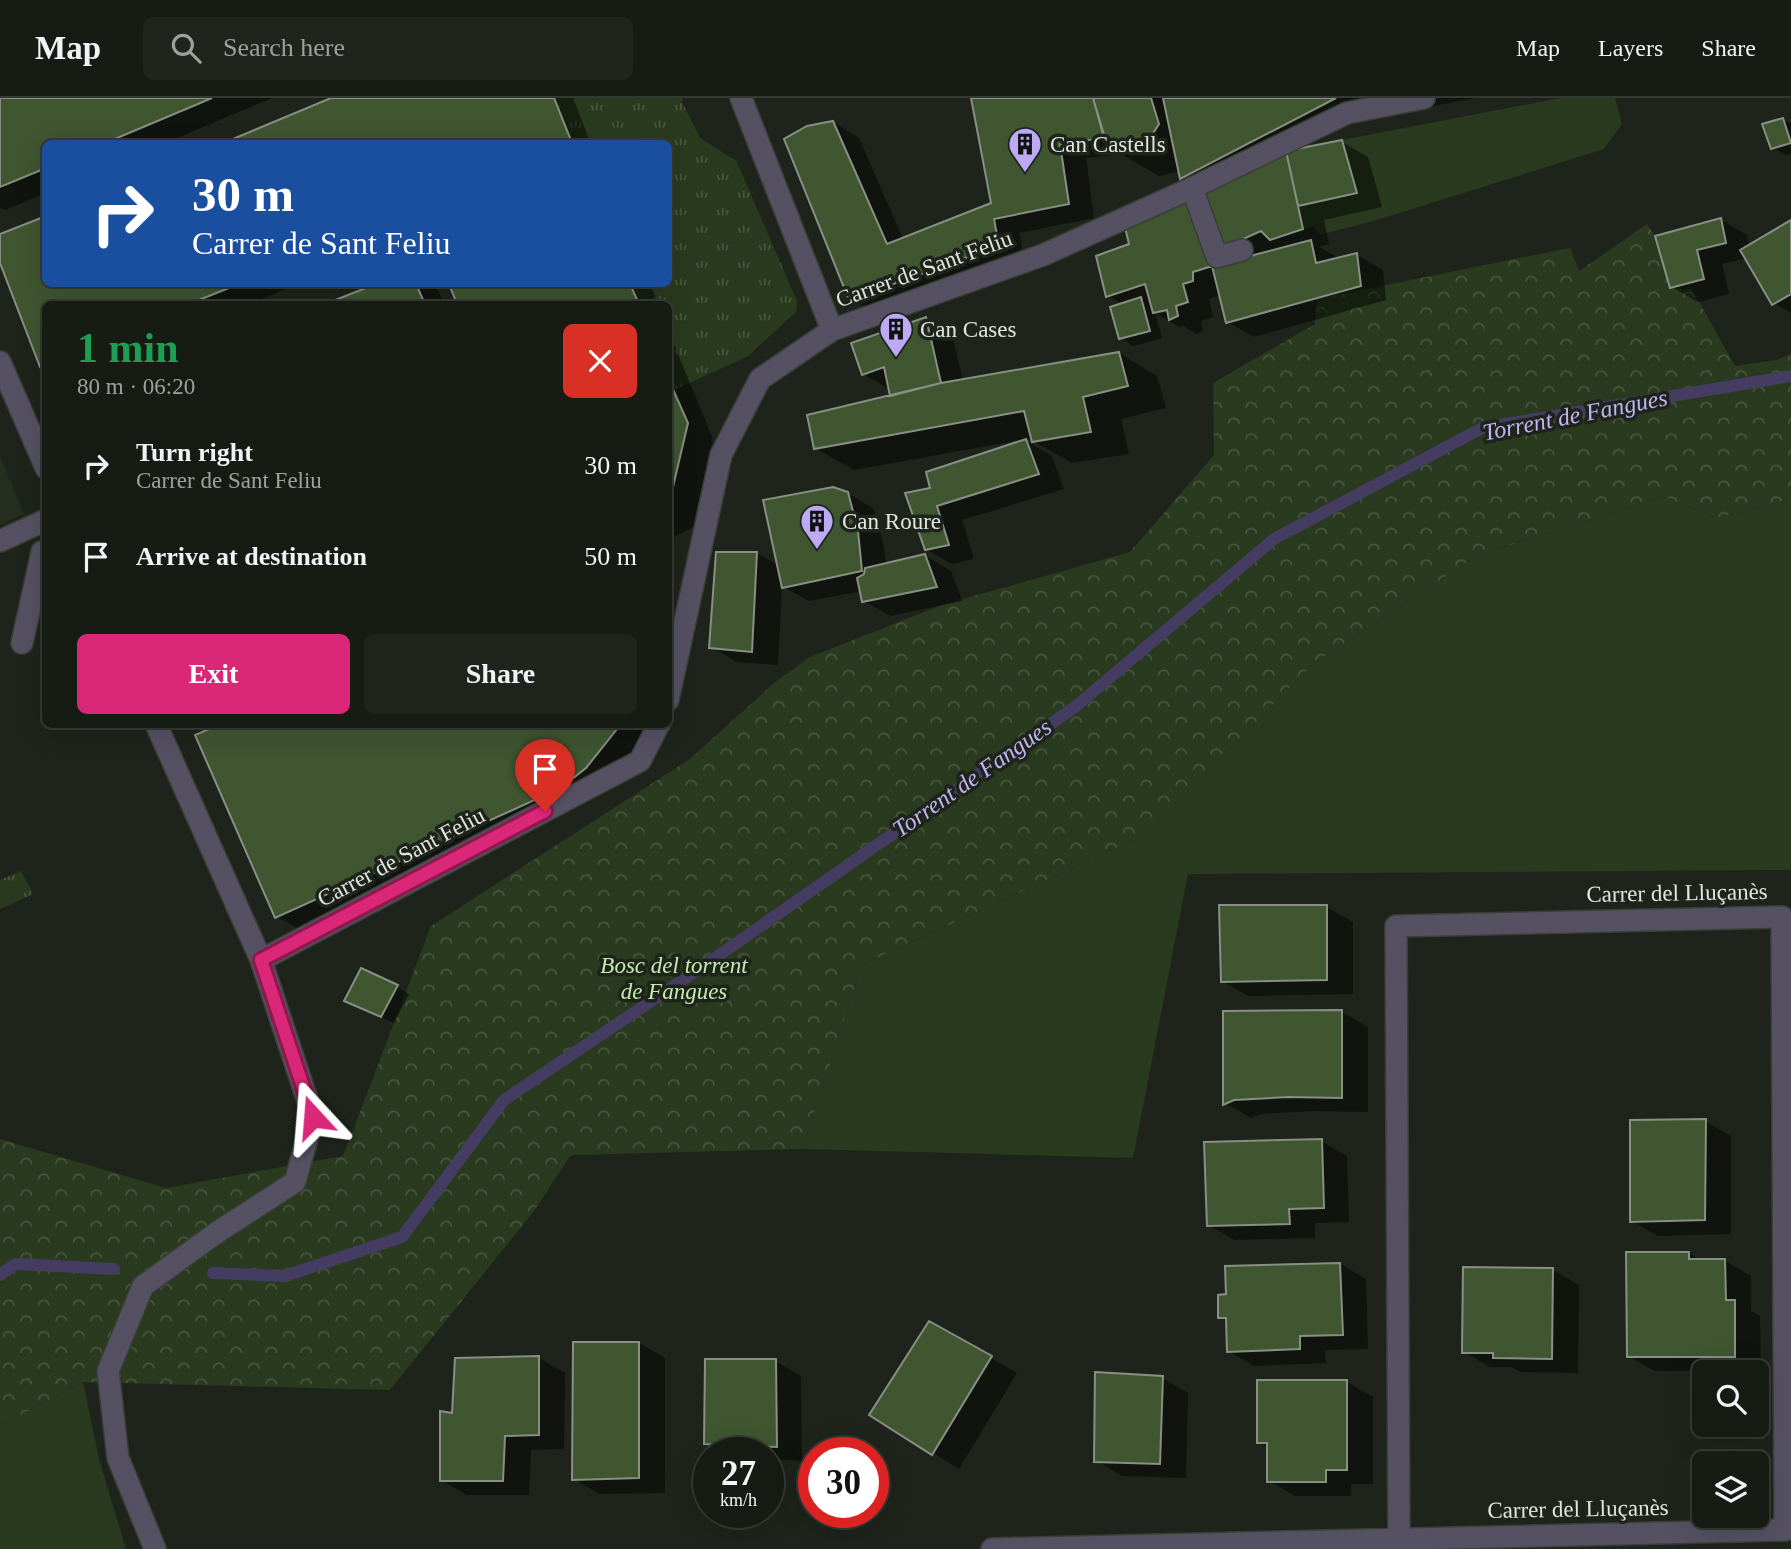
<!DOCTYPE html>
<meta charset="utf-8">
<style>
body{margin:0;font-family:"Times New Roman",serif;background:#1f241d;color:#f1f3f6;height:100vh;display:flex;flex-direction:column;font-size:26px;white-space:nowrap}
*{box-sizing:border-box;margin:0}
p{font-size:23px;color:#9ea1a0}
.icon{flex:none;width:38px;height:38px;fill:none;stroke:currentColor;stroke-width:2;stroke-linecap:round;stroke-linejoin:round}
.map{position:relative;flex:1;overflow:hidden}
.details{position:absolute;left:42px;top:203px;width:630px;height:427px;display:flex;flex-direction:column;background:#161b14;border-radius:10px;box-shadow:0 7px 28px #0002,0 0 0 2px #353934}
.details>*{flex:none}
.hud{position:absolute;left:42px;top:42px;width:630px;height:147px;border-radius:10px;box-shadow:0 7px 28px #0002,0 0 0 2px #353934;background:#1a4fa0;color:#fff;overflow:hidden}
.buttons{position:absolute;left:1692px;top:1262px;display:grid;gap:14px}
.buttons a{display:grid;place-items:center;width:77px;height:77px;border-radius:10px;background:#161b14;box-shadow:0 7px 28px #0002,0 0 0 2px #353934;font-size:35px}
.speed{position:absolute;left:693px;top:1339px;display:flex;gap:14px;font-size:35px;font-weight:700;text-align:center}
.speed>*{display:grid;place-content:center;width:91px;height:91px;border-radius:50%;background:#161b14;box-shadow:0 7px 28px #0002,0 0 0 2px #353934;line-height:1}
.speed small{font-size:18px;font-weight:400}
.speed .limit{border:10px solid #d22;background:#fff;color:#111}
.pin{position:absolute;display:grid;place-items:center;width:60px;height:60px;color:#fff;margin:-72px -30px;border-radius:50% 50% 50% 0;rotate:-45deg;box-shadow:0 0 7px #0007}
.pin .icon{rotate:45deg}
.me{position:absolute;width:77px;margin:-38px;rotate:341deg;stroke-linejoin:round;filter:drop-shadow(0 0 5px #0008)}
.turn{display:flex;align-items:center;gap:24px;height:147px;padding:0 35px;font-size:32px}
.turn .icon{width:91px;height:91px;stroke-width:2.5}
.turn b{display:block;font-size:49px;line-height:60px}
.round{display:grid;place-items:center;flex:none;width:74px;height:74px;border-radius:10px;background:#1f241d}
.overview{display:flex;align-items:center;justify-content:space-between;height:119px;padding:0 35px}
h1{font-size:42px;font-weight:800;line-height:52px;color:#1e9e55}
.action{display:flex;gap:14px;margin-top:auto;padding:14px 35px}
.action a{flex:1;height:80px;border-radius:10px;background:#db2777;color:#fff;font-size:28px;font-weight:800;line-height:80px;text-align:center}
.action a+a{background:#1f241d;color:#f1f3f6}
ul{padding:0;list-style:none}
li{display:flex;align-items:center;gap:21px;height:91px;padding:0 35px}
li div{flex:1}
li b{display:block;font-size:26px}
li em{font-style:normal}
header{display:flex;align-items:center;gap:42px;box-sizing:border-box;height:98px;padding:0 35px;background:#161b14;border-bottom:2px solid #353934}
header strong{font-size:33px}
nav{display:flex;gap:38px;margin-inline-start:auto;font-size:24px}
.search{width:490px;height:63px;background:#1f241d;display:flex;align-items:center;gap:18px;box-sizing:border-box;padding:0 24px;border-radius:10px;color:#9ea1a0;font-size:26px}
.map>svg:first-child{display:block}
.built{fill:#252e20}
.grass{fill:#293a1e}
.forest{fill:url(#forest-crowns)}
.park{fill:url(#park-tufts)}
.shadow{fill:#0007}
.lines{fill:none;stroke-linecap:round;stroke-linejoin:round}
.stream{stroke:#453c62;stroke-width:12}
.building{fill:#3f5631;stroke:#888f85;stroke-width:2}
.service-casing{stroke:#393f36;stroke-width:24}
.minor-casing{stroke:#393f36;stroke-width:24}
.service{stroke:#555163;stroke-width:21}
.minor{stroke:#555163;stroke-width:21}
.route-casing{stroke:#8e194d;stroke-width:18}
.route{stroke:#db2777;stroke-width:12}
.labels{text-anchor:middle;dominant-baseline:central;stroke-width:7;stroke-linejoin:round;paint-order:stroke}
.poi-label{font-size:23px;fill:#e1e5df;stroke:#1e241b;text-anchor:start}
.street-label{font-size:23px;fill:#e1e5df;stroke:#1e241b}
.park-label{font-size:23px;font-style:italic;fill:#c4edad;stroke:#1e241b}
.water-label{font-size:24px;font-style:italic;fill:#c2b3f5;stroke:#1e241b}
</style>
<header>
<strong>Map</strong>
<div class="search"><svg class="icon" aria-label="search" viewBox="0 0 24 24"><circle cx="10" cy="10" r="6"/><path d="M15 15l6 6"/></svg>Search here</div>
<nav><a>Map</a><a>Layers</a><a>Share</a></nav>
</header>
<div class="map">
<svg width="1791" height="1451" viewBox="0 0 1791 1451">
<defs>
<pattern id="forest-crowns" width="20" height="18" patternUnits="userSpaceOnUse" patternTransform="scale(1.75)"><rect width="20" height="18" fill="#293a1e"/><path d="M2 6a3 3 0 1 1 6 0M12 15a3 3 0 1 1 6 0" fill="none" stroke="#48563e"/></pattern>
<pattern id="park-tufts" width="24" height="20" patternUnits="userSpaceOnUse" patternTransform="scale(1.75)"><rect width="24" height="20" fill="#293a1e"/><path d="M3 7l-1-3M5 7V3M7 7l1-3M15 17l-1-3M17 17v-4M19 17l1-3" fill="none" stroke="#48563e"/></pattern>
</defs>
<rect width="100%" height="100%" fill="#1e241b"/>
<path class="built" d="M0,358L24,416L0,427Z"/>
<path class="grass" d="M1560,0H1615L1622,26L1604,51L1377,122L1319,137L1314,129L1303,131L1298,108L1342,42Z
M1662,398L1717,420L1791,401V772L1188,776L1133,1060L802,1051L862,867L1144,737L1313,566L1477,458Z
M83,1284L99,1361L126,1451H0V1328Z"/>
<path class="forest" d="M1647,126L1655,138L1670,190L1692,191L1735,268L1776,262L1791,256V401L1717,420L1662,398L1477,458L1313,566L1144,737L862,867L802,1051L571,1057L534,1113L390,1292L83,1284L0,1328V1041L166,1090L343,1058L431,828L690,661L775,584L810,559L942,507L1130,454L1214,357L1213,285L1315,226L1317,201L1570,150L1579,173Z"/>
<path class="park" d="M554,0H683L682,4L700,40L728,58L736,62L797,203L796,214L748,258L674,292L669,279L668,206H639L630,186H668V46L572,45Z
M21,773L33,796L0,811V782Z"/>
<path class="shadow" d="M0,0H272L163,46H46V95L5,112L0,109Z
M336,0H573L591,46H225Z
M973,0H1362L1366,12L1288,53L1342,44L1368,59L1382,109L1324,122L1329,146L1319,149L1337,159V162L1357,157L1383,172L1386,202L1254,239L1228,224L1221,197L1209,201L1213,219L1201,223L1203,233L1197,236L1183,228L1180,229L1155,215L1162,240L1133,248L1121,240L1122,206L1108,198L1131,147L1203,92L1182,80L1180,73L1159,78L1121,56L1086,60L1094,120L1019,135L1025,163L877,216L851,201L833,24L859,40L903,141L993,106Z
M1386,0H1475L1409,13Z
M1782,21L1791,26V56L1785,57L1773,50Z
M1721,122L1747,137L1749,148L1791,124V215L1774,205L1747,160L1722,166L1729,196L1698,204L1672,189L1657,139Z
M0,138L46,186H299L249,206H46V270L42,268L0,160Z
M381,186H431L436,188L444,206H330Z
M451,186H650L658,206H459Z
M926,221L952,236L963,283L1119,255L1157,278L1166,310L1121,321L1129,356L1072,365L1033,343L1032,340L854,372L815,350L892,299L889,291L863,276Z
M668,232L713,341L693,429L668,442Z
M1026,343L1052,358L1064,391L962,422L974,461L952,466L926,451L932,391Z
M847,395L874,411L884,449L886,467L925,458L951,473L962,503L890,518L864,503L862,493L809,503L782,488L778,567L737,564L711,549L757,455L779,468Z
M225,626H657L613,684L587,704L303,833L276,818Z
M1327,809L1353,824V896L1248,898L1222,883Z
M397,889L409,896L394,925L359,909Z
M1342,914L1368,929V1014L1315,1013L1261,1016L1251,1020L1225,1005Z
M1705,1023L1731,1038V1136L1658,1138L1632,1123Z
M1321,1043L1347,1058L1349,1124L1315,1125V1140L1234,1142L1208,1127Z
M1689,1155L1702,1163H1725L1751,1178V1213L1760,1218L1761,1273H1655L1628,1258Z
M1340,1166L1366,1181L1368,1251L1325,1252L1326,1265L1254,1268L1228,1253V1223L1220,1219Z
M1553,1172L1579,1187L1578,1275L1521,1274L1511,1269H1490L1464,1254Z
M930,1225L1017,1275L959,1371L872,1316Z
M639,1245L665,1260V1395L600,1396L574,1381Z
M539,1260L565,1275L564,1351L531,1352L529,1397H467L441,1382L453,1317Z
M775,1263L801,1278L802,1363L768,1361V1354H722L705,1345Z
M1162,1280L1188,1295L1186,1380L1122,1378L1096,1362Z
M1347,1284L1373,1299V1386H1351V1398H1295L1269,1383V1350L1259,1344Z"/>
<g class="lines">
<path class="stream" d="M213,1175L285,1178L402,1139L504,1002L702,869L1075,609L1274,441L1482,330L1791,278
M0,1177L15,1166L114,1171"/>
</g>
<path class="building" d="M0,0H212L103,46H46V70L0,89Z
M331,0H554L572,45L221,46Z
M971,0H1093L1104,40L1060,46L1069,106L994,121L999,148L849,202L784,41L807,28L833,23L887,146L991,105Z
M1093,0H1151L1159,26L1150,40L1108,50Z
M1163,0H1336L1180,81Z
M1783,20L1791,45L1771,51L1762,26Z
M1342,42L1357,95L1298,108L1286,53Z
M1286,53L1303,131L1270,142L1261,133L1223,150L1201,92Z
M1189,99L1212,168L1193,174V183L1183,186L1188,204L1176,208L1178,218L1169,222L1167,212L1153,215L1145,186L1106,199L1096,158L1129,146L1124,125Z
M46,118V186H239L189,206H46V267L40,269L0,165V136Z
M1721,120L1726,145L1697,152L1704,181L1670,190L1655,138Z
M1791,122V196L1772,207L1740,152Z
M1311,142L1316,165L1357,155L1361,188L1226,225L1212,168Z
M376,186H416L425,206H325Z
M449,186H630L639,206H457Z
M1141,199L1150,233L1119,241L1110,209Z
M926,219L941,285L890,298L884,269L862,277L851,245Z
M1119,254L1128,288L1083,299L1091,334L1032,344L1024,313L814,351L807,317L941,285Z
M668,280L688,325L668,410Z
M1026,341L1039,376L937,408L949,447L925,452L905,395L930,390L926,374Z
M833,389L848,394L858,433L862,473L782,490L763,402Z
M716,454H757L752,554L709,550Z
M925,456L937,489L862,504L857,480L864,476L865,470Z
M221,626H621L586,670L561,690L275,820L195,637Z
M1219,807H1327V882L1221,884Z
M361,870L398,887L381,919L344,903Z
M1342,912V1000L1288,999L1234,1002L1223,1007V913Z
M1706,1021L1705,1122L1630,1124V1022Z
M1322,1041L1324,1110L1289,1111L1290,1126L1207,1128L1204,1044Z
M1626,1154H1689V1161H1725L1726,1202H1735V1259H1627Z
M1340,1165L1343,1237L1300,1238V1251L1227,1254L1226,1220H1218V1197L1226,1196L1225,1168Z
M1463,1169L1553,1170L1552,1261L1493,1260V1255H1462Z
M929,1223L992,1258L932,1357L869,1317Z
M573,1244H639V1380L572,1382Z
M539,1258V1337L505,1338L503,1383H440V1313L452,1315L455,1260Z
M705,1261H776L777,1349L704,1346Z
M1095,1274L1163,1278L1160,1366L1094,1364Z
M1257,1282H1347V1372H1326V1384H1267V1345H1257Z"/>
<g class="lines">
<defs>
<path id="service" d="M1192,90L1217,159L1242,152
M0,443L46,422
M22,545L42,454L46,453"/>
<path id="minor" d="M741,0L832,232
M0,264L46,370
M668,602L721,357L760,281L832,232L1043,157L1192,90L1347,15L1424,0
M261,862L640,663L659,626
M155,1451L118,1360L108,1273L143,1188L219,1133L295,1084L313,1019L261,862L156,626
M992,1451L1785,1432L1782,819L1396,828L1399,1441"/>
</defs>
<use href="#service" class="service-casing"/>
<use href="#minor" class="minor-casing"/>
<use href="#service" class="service"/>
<use href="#minor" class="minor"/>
</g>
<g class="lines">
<defs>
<path id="route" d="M313,1019L261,862L545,713"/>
</defs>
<use href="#route" class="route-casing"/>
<use href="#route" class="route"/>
</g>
<defs>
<symbol id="building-pin" viewBox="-11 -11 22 30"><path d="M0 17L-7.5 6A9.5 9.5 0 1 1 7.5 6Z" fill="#bcaaf5" stroke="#1e241b"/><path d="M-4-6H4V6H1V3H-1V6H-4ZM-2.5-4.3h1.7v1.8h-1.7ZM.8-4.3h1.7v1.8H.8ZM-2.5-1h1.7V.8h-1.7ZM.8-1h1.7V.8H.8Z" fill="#111"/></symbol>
</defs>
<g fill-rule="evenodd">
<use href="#building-pin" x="1006" y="27" width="38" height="52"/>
<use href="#building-pin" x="877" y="212" width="38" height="52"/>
<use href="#building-pin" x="798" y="404" width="38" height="52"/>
</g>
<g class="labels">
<g class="poi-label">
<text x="1050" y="46">Can Castells</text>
<text x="920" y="231">Can Cases</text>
<text x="842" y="423">Can Roure</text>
</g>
<g class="street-label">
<text transform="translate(924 171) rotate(-20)">Carrer de Sant Feliu</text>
<text transform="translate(401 759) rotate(-28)">Carrer de Sant Feliu</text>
<text transform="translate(1677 795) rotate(-1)">Carrer del Lluçanès</text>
<text transform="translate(1578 1411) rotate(-1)">Carrer del Lluçanès</text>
</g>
<g class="park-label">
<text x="674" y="867">Bosc del torrent<tspan x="674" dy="26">de Fangues</tspan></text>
</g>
<g class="water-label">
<text transform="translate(1575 317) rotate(-11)">Torrent de Fangues</text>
<text transform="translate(972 680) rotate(-35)">Torrent de Fangues</text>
</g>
</g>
</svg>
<div class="buttons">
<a><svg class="icon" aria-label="search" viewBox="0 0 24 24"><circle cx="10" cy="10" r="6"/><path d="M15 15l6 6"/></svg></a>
<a><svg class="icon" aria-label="layers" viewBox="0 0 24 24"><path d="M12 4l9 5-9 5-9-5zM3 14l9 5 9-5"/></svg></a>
</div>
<div class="speed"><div>27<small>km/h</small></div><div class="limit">30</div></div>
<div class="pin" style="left:545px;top:713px;background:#d93025"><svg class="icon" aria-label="arrive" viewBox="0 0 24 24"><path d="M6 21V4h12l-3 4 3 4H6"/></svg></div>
<svg class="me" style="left:313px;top:1019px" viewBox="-20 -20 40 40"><path d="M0-17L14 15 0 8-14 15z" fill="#db2777" stroke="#fff" stroke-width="4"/></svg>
<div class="hud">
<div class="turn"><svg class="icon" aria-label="right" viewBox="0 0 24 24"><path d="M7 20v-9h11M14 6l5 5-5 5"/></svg><div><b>30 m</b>Carrer de Sant Feliu</div></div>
</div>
<section class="details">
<div class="overview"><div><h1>1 min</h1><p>80 m · 06:20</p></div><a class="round" style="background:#d93025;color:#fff"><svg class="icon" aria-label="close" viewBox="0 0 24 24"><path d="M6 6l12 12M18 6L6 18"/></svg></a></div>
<ul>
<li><svg class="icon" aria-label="right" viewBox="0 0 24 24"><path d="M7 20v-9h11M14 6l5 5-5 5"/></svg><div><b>Turn right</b><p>Carrer de Sant Feliu</p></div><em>30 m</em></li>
<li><svg class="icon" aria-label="arrive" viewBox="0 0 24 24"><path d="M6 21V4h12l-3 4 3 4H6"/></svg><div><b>Arrive at destination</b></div><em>50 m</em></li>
</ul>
<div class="action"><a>Exit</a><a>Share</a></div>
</section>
</div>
